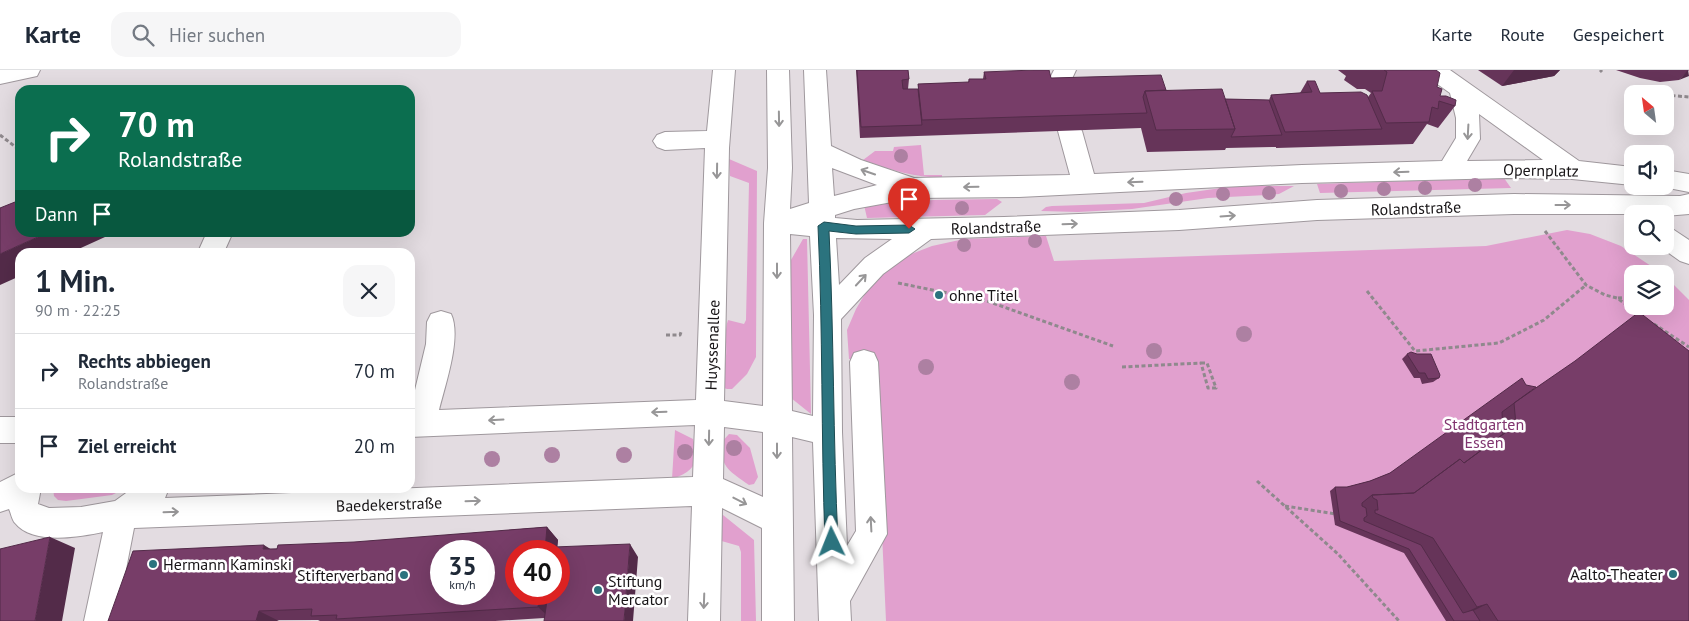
<!DOCTYPE html>
<html lang="de">
<meta charset="utf-8">
<style>
body{margin:0;font-family:"PT Sans",sans-serif;background:#f6f6f7;color:#1f2937;height:100vh;display:flex;flex-direction:column;font-size:19px;white-space:nowrap}
*{box-sizing:border-box;margin:0}
p{font-size:16px;color:#747a83}
.icon{flex:none;width:28px;height:28px;fill:none;stroke:currentColor;stroke-width:2;stroke-linecap:round;stroke-linejoin:round}
.map{position:relative;flex:1;overflow:hidden}
.details{position:absolute;left:15px;top:178px;width:400px;height:245px;display:flex;flex-direction:column;background:#fff;border-radius:15px;box-shadow:0 5px 20px #0002}
.details>*{flex:none}
.hud{position:absolute;left:15px;top:15px;width:400px;height:152px;border-radius:15px;box-shadow:0 5px 20px #0002;background:#0b6e4f;color:#fff;overflow:hidden}
.needle{width:32px;rotate:331deg}
.controls{position:absolute;left:1624px;top:15px;display:grid;gap:10px}
.controls a{display:grid;place-items:center;width:50px;height:50px;border-radius:10px;background:#fff;box-shadow:0 5px 20px #0002;font-size:25px}
.speed{position:absolute;left:430px;top:470px;display:flex;gap:10px;font-size:25px;font-weight:700;text-align:center}
.speed>*{display:grid;place-content:center;width:65px;height:65px;border-radius:50%;background:#fff;box-shadow:0 5px 20px #0002;line-height:1}
.speed small{font-size:12px;font-weight:400}
.speed .limit{border:8px solid #d22;background:#fff;color:#111}
.pin{position:absolute;display:grid;place-items:center;width:42px;height:42px;color:#fff;margin:-51px -21px;border-radius:50% 50% 50% 0;rotate:-45deg;box-shadow:0 0 5px #0007}
.pin .icon{rotate:45deg}
.me{position:absolute;width:55px;margin:-28px;rotate:358deg;stroke-linejoin:round;filter:drop-shadow(0 0 4px #0008)}
.turn{display:flex;align-items:center;gap:18px;height:105px;padding:0 20px;font-size:22px}
.turn .icon{width:65px;height:65px;stroke-width:2.5}
.turn b{display:block;font-size:35px;line-height:42px}
.then{display:flex;align-items:center;height:48px;padding:0 20px;background:#0003;gap:10px;font-size:19px}
.round{display:grid;place-items:center;flex:none;width:52px;height:52px;border-radius:15px;background:#f6f6f7}
.summary{display:flex;align-items:center;justify-content:space-between;height:85px;padding:0 20px}
h1{font-size:30px;font-weight:700;line-height:38px}
ul{padding:0;list-style:none}
li{display:flex;align-items:center;gap:15px;height:75px;padding:0 20px;border-top:1px solid #e0e1e3}
li div{flex:1}
li b{display:block;font-size:19px}
li em{font-style:normal}
header{display:flex;align-items:center;gap:30px;box-sizing:border-box;height:70px;padding:0 25px;background:#fff;border-bottom:1px solid #e0e1e3}
header strong{font-size:24px}
nav{display:flex;gap:28px;margin-inline-start:auto;font-size:18px}
.search{width:350px;height:45px;background:#f6f6f7;display:flex;align-items:center;gap:12px;box-sizing:border-box;padding:0 18px;border-radius:15px;color:#747a83;font-size:19px}
.map>svg:first-child{display:block}
.green{fill:#e1a0ce}
.lines{fill:none;stroke-linecap:round;stroke-linejoin:round}
.minor-casing{stroke:#9f989d;stroke-width:2}
.path{stroke:#8f898d;stroke-width:3;stroke-dasharray:4 2.5;stroke-linecap:butt}
.minor{fill:#fff;fill-rule:evenodd}
.tree{fill:#ad80a2}
.wall{fill:#663459}
.shaded-wall{fill:#532b49}
.building{fill:#773d68;stroke:#532b49;fill-rule:evenodd}
.oneway{stroke:#979697}
.route{fill:#2b737e;stroke:#1c4b52}
.poi-dot{fill:#2b737e;stroke:#fff;stroke-width:2}
.labels{text-anchor:middle;dominant-baseline:central;stroke-width:5;stroke-linejoin:round;paint-order:stroke}
.street-label{font-size:16px;fill:#181517;stroke:#fff}
.poi-label{font-size:16px;fill:#181517;stroke:#fff;text-anchor:start}
.park-label{font-size:16px;fill:#81346f;stroke:#fff}
</style>
<header>
<strong>Karte</strong>
<div class="search"><svg class="icon" aria-label="search" viewBox="0 0 24 24"><circle cx="10" cy="10" r="6"/><path d="M15 15l6 6"/></svg>Hier suchen</div>
<nav><a>Karte</a><a>Route</a><a>Gespeichert</a></nav>
</header>
<div class="map">
<svg width="1689" height="551" viewBox="0 0 1689 551">
<rect width="100%" height="100%" fill="#e3dce1"/>
<path class="green" d="M921,75L924,105H942V108C915,107 889,100 863,90L875,81H893L894,77Z
M729,89L757,101L756,287L747,304L732,319H727L724,318C722,307 725,296 726,286C727,273 724,262 728,250L744,254L746,250L749,113L730,106Z
M1504,108L1511,118L1320,123L1317,114Z
M1235,116H1294L1279,124L1267,125L1208,128L1132,139L1078,142L1041,141L1046,137L1052,136L1144,133L1186,123Z
M997,129L1002,132L985,145L867,148L864,135L933,130Z
M1567,160L1590,164L1621,176L1663,204H1632V236H1665V206L1689,230V551H886L874,288L849,289L847,260L856,239L871,214L901,188L932,176L964,169L1046,166L1054,191L1486,176Z
M803,169H807L811,344L791,328V190Z
M675,360L693,369C700,392 695,401 672,409Z
M729,364L737,365L750,378L758,407L754,414L749,415C731,402 721,398 720,374Z
M53,418H126L112,425L66,431L58,430L54,426Z
M723,445L754,470L756,551H741V482L739,476L718,470L720,447Z"/>
<g class="lines">
<defs>
<path id="minor" d="M0,0H40L37,6L0,14Z
M713,0H735L729,78L724,331L763,336L764,153L768,98L767,0H789L792,98L790,139L809,133L804,0H826L831,76L861,90L914,108L1070,105L1058,61L1062,55L1070,52L1078,55L1082,61L1094,104L1302,95L1442,91L1456,68V48L1450,23L1426,6L1423,0H1450L1579,91L1632,97V115L1572,109L1507,108L1302,113L1019,127L914,128L854,139L835,145V148L857,150L1004,147L1179,140L1317,130L1514,124L1680,126L1689,124V144L1665,146V144H1514L1317,150L1179,160L931,169L883,204L841,249L842,362L847,476L856,461L850,292L854,283L864,280L874,283L878,292L887,464L850,531L851,551H819L813,372L792,367L794,551H762V458L722,438L720,551H688L692,436L134,458L116,551H84L103,462C80,467 32,475 15,453C12,450 11,443 9,439L0,442V412L20,402V418H41L38,434L49,438L81,437L115,431L133,418H169L165,428L693,407L695,355L410,367V341L426,274L427,252L431,244L441,241L451,244C462,267 445,315 439,340L696,330L705,78L665,80L657,77L653,71L657,65L665,62L707,61ZM1479,44L1543,90L1467,91L1480,69ZM832,98L877,115L834,126ZM790,164L810,166L814,245L813,346L792,341ZM836,168L892,169L865,188L839,215ZM724,357L763,362V427L723,409Z
M1054,0H1076L1070,13L1073,24L1069,30L1061,32L1053,30C1046,18 1048,11 1054,0Z
M1665,100L1689,104V122L1658,116H1665Z
M1665,157L1674,160L1689,170V194L1680,191L1659,176H1665Z
M207,162H233L224,182H198Z
M0,347H20V373H0Z"/>
</defs>
<use href="#minor" class="minor-casing"/>
<path class="path" d="M1600,0L1602,2
M1652,22L1661,24
M1665,25L1689,27
M0,65L17,78
M1545,161L1586,215L1605,225L1617,228L1641,245
M898,213L987,231L1113,276
M1665,214L1670,203
M1367,221L1415,281L1499,273L1544,250L1586,215
M1618,228L1632,227
M1654,254L1689,277
M666,265H680L681,262
M1201,293H1207L1216,318H1208Z
M1122,297L1201,293
M1257,411L1338,484L1399,551
M1285,436L1336,444"/>
<use href="#minor" class="minor"/>
</g>
<g class="tree">
<circle cx="901" cy="86" r="7"/>
<circle cx="1475" cy="115" r="7"/>
<circle cx="1425" cy="118" r="7"/>
<circle cx="1384" cy="119" r="7"/>
<circle cx="1341" cy="121" r="7"/>
<circle cx="1269" cy="123" r="7"/>
<circle cx="1223" cy="124" r="7"/>
<circle cx="1176" cy="129" r="7"/>
<circle cx="962" cy="138" r="7"/>
<circle cx="903" cy="140" r="7"/>
<circle cx="1035" cy="171" r="7"/>
<circle cx="964" cy="175" r="7"/>
<circle cx="1244" cy="264" r="8"/>
<circle cx="1154" cy="281" r="8"/>
<circle cx="926" cy="297" r="8"/>
<circle cx="1072" cy="312" r="8"/>
<circle cx="734" cy="378" r="8"/>
<circle cx="685" cy="382" r="8"/>
<circle cx="552" cy="385" r="8"/>
<circle cx="624" cy="385" r="8"/>
<circle cx="492" cy="389" r="8"/>
</g>
<path class="wall" d="M856,0H908L909,9L908,19H918V14L968,13L969,9H983L984,2L1166,20L1225,29L1269,30L1271,25L1300,23L1307,11L1320,23L1368,27L1371,23L1365,19H1357L1344,10L1346,6L1338,0H1436L1437,17L1440,26L1455,36L1438,58L1427,54L1413,74L1276,78V77L1226,78L1225,80L1147,82L1141,58L860,68Z
M1478,0H1560L1554,6L1502,16Z
M1616,0H1689L1679,10L1660,12L1640,8Z
M1407,284L1439,308L1433,312L1422,314L1420,308H1414L1402,289Z
M1526,315L1689,551H1446L1404,483L1335,455L1330,421L1335,417H1347L1370,411L1390,403Z
M547,457L558,470L557,477L638,487L544,548L495,551H320L318,550L108,551L270,479Z"/>
<path class="shaded-wall" d="M1514,0H1560L1554,6L1502,16Z
M1688,0L1689,6L1679,10Z
M49,162H116L72,182H20V206L0,215V184Z
M547,457L558,470L557,481H545Z
M50,467L75,478L62,551H35Z
M630,474L638,487L633,551H624Z
M264,475L285,488L263,479Z
M540,524H552L550,548L538,537Z
M1487,534L1467,544L1457,547L1477,537Z
M259,541L279,551H256Z"/>
<path class="building" d="M857,0H908L909,9L902,10L903,19H918L922,55L861,57Z
M1034,0H1049L1051,8L1161,5L1166,20L1145,21L1143,27L1147,43L922,50L918,14L969,12V9H986L984,2Z
M1384,0H1436L1440,3L1437,17L1442,19L1440,26H1446L1456,30L1455,36L1439,31L1438,39L1432,37L1429,52L1386,53L1372,21H1382L1387,2Z
M1307,11H1315L1320,23L1361,22L1367,25L1382,59L1285,62L1271,25L1312,22Z
M1222,19L1235,59L1156,60L1145,21Z
M1225,29L1269,30L1282,65L1231,67L1235,59Z
M20,130V162H49L0,184V138Z
M1639,242L1689,281V551H1498L1487,534L1477,537L1433,468L1375,443V440H1378L1377,430L1373,428L1372,425L1414,423L1460,389L1464,393L1516,355L1514,333L1575,291Z
M1411,282L1417,284H1431L1440,305L1439,308L1428,309L1425,303H1419L1407,284Z
M1522,308L1526,315L1536,317L1502,342L1503,364L1464,393L1460,389L1414,423L1372,425L1362,433V436L1366,438L1367,446L1364,448V451L1421,475L1463,543L1473,540L1480,551H1454L1409,479L1340,451L1335,417H1347L1370,411L1390,403Z
M547,457L545,481H516V524H540L538,537L336,549L337,545L311,546L312,539L259,541L256,551H108L133,481L264,475L263,479H277L278,475L354,472ZM441,481H484V524H441Z
M50,467L35,551H0V479Z
M630,474L624,551H544L548,524H559V481H553L554,477Z"/>
<defs><path id="oneway-shaft" d="M-6 0H5M1.5-3L5.5 0L1.5 3" fill="none" stroke-width="1.6" stroke-linecap="round" stroke-linejoin="round" transform="scale(1.25)"/></defs>
<g class="oneway">
<use href="#oneway-shaft" transform="translate(779 49) rotate(89)"/>
<use href="#oneway-shaft" transform="translate(1468 62) rotate(93)"/>
<use href="#oneway-shaft" transform="translate(717 101) rotate(91)"/>
<use href="#oneway-shaft" transform="translate(868 102) rotate(-161)"/>
<use href="#oneway-shaft" transform="translate(1401 102) rotate(178)"/>
<use href="#oneway-shaft" transform="translate(1135 112) rotate(178)"/>
<use href="#oneway-shaft" transform="translate(971 117) rotate(179)"/>
<use href="#oneway-shaft" transform="translate(1563 135)"/>
<use href="#oneway-shaft" transform="translate(1228 146) rotate(-4)"/>
<use href="#oneway-shaft" transform="translate(1070 154) rotate(-2)"/>
<use href="#oneway-shaft" transform="translate(777 201) rotate(90)"/>
<use href="#oneway-shaft" transform="translate(861 210) rotate(-47)"/>
<use href="#oneway-shaft" transform="translate(659 342) rotate(178)"/>
<use href="#oneway-shaft" transform="translate(496 350) rotate(177)"/>
<use href="#oneway-shaft" transform="translate(709 368) rotate(91)"/>
<use href="#oneway-shaft" transform="translate(777 381) rotate(90)"/>
<use href="#oneway-shaft" transform="translate(473 431) rotate(-2)"/>
<use href="#oneway-shaft" transform="translate(740 431) rotate(27)"/>
<use href="#oneway-shaft" transform="translate(171 442) rotate(-2)"/>
<use href="#oneway-shaft" transform="translate(871 454) rotate(-93)"/>
<use href="#oneway-shaft" transform="translate(704 531) rotate(92)"/>
</g>
<path class="route" d="M824,152L856,156L909,155L915,159L909,163L856,164L829,161C834,265 833,369 838,472L836,477L832,478L827,477L825,472C821,367 823,262 818,156Z"/>
<g class="poi-dot">
<circle cx="939" cy="225" r="5"/>
<circle cx="153" cy="494" r="5"/>
<circle cx="1673" cy="504" r="5"/>
<circle cx="404" cy="505" r="5"/>
<circle cx="598" cy="520" r="5"/>
</g>
<g class="labels">
<g class="street-label">
<text transform="translate(1541 100) rotate(1)">Opernplatz</text>
<text transform="translate(1416 138) rotate(-2)">Rolandstraße</text>
<text transform="translate(996 157) rotate(-2)">Rolandstraße</text>
<text transform="translate(712 275) rotate(-88)">Huyssenallee</text>
<text transform="translate(389 434) rotate(-2)">Baedekerstraße</text>
</g>
<g class="poi-label">
<text x="949" y="225">ohne Titel</text>
<text x="163" y="494">Hermann Kaminski</text>
<text x="1663" y="504" text-anchor="end">Aalto-Theater</text>
<text x="394" y="505" text-anchor="end">Stifterverband</text>
<text x="608" y="511">Stiftung<tspan x="608" dy="18">Mercator</tspan></text>
</g>
<g class="park-label">
<text x="1484" y="354">Stadtgarten<tspan x="1484" dy="18">Essen</tspan></text>
</g>
</g>
</svg>
<div class="controls">
<a><svg class="needle" viewBox="-14 -14 28 28"><path d="M0-13l5 13h-10z" fill="#e53935"/><path d="M0 13l5-13h-10z" fill="#747a83"/></svg></a>
<a><svg class="icon" aria-label="sound" viewBox="0 0 24 24"><path d="M4 9h4l5-4v14l-5-4H4zM17 9q2 3 0 6"/></svg></a>
<a><svg class="icon" aria-label="search" viewBox="0 0 24 24"><circle cx="10" cy="10" r="6"/><path d="M15 15l6 6"/></svg></a>
<a><svg class="icon" aria-label="layers" viewBox="0 0 24 24"><path d="M12 4l9 5-9 5-9-5zM3 14l9 5 9-5"/></svg></a>
</div>
<div class="speed"><div>35<small>km/h</small></div><div class="limit">40</div></div>
<div class="pin" style="left:909px;top:159px;background:#d93025"><svg class="icon" aria-label="arrive" viewBox="0 0 24 24"><path d="M6 21V4h12l-3 4 3 4H6"/></svg></div>
<svg class="me" style="left:832px;top:472px" viewBox="-20 -20 40 40"><path d="M0-17L14 15 0 8-14 15z" fill="#2b737e" stroke="#fff" stroke-width="4"/></svg>
<div class="hud">
<div class="turn"><svg class="icon" aria-label="right" viewBox="0 0 24 24"><path d="M7 20v-9h11M14 6l5 5-5 5"/></svg><div><b>70 m</b>Rolandstraße</div></div>
<div class="then">Dann<svg class="icon" aria-label="arrive" viewBox="0 0 24 24"><path d="M6 21V4h12l-3 4 3 4H6"/></svg></div>
</div>
<section class="details">
<div class="summary"><div><h1>1 Min.</h1><p>90 m · 22:25</p></div><a class="round"><svg class="icon" aria-label="close" viewBox="0 0 24 24"><path d="M6 6l12 12M18 6L6 18"/></svg></a></div>
<ul>
<li><svg class="icon" aria-label="right" viewBox="0 0 24 24"><path d="M7 20v-9h11M14 6l5 5-5 5"/></svg><div><b>Rechts abbiegen</b><p>Rolandstraße</p></div><em>70 m</em></li>
<li><svg class="icon" aria-label="arrive" viewBox="0 0 24 24"><path d="M6 21V4h12l-3 4 3 4H6"/></svg><div><b>Ziel erreicht</b></div><em>20 m</em></li>
</ul>
</section>
</div>
